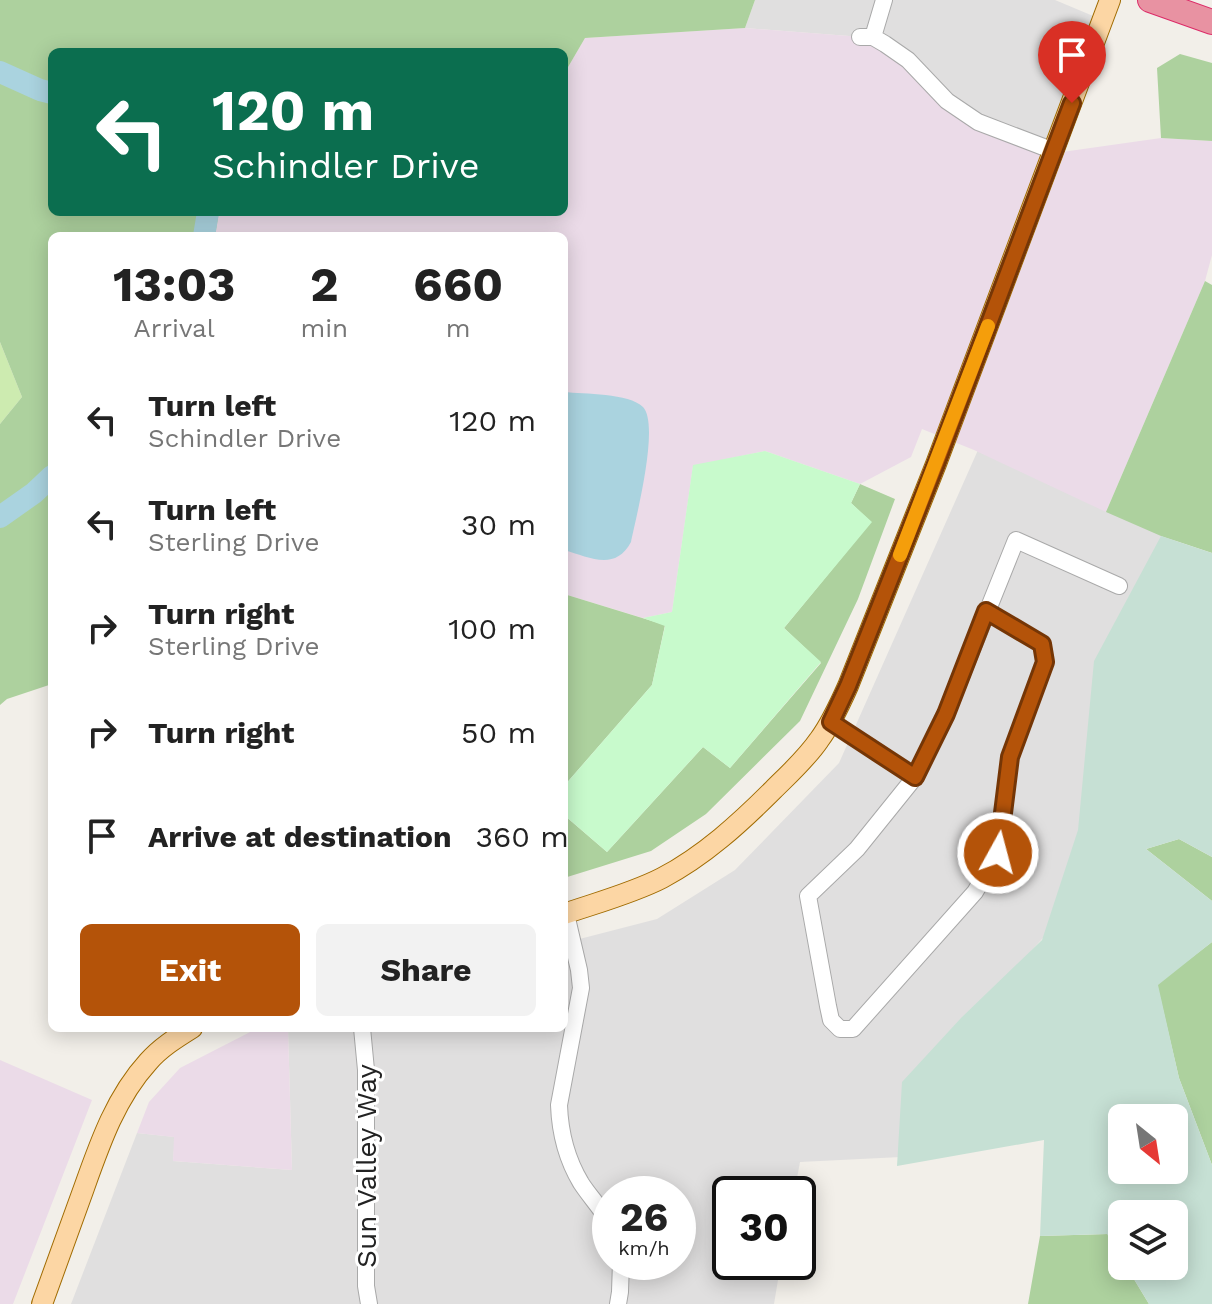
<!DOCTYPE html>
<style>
body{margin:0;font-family:"Work Sans",sans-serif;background:#f2f2f2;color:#222;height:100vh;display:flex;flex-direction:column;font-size:30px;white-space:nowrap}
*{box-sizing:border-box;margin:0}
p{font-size:26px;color:#767676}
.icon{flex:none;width:44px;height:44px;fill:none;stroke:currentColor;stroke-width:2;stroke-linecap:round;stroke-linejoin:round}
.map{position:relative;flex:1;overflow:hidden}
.sheet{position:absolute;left:48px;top:232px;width:520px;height:800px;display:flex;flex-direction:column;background:#fff;border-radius:12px;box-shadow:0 4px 20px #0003}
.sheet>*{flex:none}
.guide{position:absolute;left:48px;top:48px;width:520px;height:168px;border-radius:12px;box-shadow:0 4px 20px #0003;background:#0b6e4f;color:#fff;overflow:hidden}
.needle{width:52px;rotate:150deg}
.tools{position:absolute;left:1108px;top:1104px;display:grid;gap:16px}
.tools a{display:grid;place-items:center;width:80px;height:80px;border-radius:12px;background:#fff;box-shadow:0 4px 20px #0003;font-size:40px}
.speed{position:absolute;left:592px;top:1176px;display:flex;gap:16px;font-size:40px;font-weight:700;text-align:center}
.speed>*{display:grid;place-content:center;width:104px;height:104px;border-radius:50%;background:#fff;box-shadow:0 4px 20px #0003;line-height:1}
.speed small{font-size:20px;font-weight:400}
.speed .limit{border:4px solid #111;border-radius:12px;background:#fff;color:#111}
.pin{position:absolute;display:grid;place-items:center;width:68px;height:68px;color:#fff;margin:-82px -34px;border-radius:50% 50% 50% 0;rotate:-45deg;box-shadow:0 0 8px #0007}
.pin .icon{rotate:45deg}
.me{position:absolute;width:88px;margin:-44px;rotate:7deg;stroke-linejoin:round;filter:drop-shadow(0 0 6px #0008)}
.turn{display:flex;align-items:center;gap:28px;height:168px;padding:0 32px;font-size:36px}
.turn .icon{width:104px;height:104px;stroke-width:2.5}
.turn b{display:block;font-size:56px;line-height:68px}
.eta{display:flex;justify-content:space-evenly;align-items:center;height:136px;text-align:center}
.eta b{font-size:48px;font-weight:700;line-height:56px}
.button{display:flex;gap:16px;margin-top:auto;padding:16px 32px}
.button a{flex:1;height:92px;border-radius:12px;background:#b45309;color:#fff;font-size:32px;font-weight:700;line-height:92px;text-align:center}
.button a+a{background:#f2f2f2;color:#222}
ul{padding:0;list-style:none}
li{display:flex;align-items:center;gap:24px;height:104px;padding:0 32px}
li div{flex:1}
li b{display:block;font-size:30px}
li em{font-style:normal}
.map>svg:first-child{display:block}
.residential{fill:#e0dfdf;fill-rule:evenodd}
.industrial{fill:#ebdbe8}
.grass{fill:#cdebb0}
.forest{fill:#add19e}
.wetland{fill:#c6e0d4;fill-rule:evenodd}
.park{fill:#c8facc}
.water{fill:#aad3df}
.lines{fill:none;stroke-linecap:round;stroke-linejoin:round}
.river{stroke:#aad3df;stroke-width:22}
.minor-casing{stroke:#a9a9a9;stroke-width:18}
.major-casing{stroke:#a06b00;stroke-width:22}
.highway-casing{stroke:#dc2a67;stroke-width:26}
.minor{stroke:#fff;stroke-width:16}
.major{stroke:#fcd6a4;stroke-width:20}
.highway{stroke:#e892a2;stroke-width:24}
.route-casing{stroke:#753606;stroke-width:20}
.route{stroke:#b45309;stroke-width:14}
.slow{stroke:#f59e0b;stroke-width:14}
.labels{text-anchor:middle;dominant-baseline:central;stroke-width:6;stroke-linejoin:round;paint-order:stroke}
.street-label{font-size:28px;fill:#222;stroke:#fff}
</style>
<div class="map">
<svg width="1212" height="1304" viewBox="0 0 1212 1304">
<rect width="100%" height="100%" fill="#f2efe9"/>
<path class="residential" d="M755,0H1055L1098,18L1055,153L977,125L875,38L745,28Z
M978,450L1175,539L1085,835L1043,938L903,1090L901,1157L800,1162L794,1194H730V1262H781L774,1304H71L137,1133L175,1137L173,1161L292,1170L288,1028H564V943L657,919L735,870L839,763ZM610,1194H678V1262H610Z"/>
<path class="industrial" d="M745,28L875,38L977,125L1055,153L1161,138L1212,141V255L1205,281L1106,512L974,450L922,429L911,457L860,484L765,451L693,466L672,612L643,618L564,594V236H215L219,212H564V74L585,38Z
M258,1028H288L292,1170L173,1161L174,1137L137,1133L149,1102L180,1068Z
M0,1060L92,1100L13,1304H0Z"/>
<path class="grass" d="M0,342L22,397L0,424Z"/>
<path class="forest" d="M0,0H755L745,28L585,38L564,74V52H52V212H219L215,236H52V684L7,699L0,705V424L22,397L0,342Z
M1180,54L1212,63V141L1161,138L1157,68Z
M1205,281L1212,285V553L1161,536L1106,512Z
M860,484L895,499L858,599L800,721L706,814L651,851L564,878V815L607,852L703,747L730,768L821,663L784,628L871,522L851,503Z
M564,594L665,625L652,685L564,786Z
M1179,839L1212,857V901L1146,849Z
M1212,942V1165L1179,1078L1157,984Z
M1108,1234L1122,1259V1266H1126L1149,1304H1028L1040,1236Z"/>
<path class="wetland" d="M1161,536L1212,553V857L1179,839L1146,849L1212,901V942L1158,985L1179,1078L1212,1165V1304H1149L1126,1266H1174V1214H1122V1259L1107,1234L1040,1236L1044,1140L897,1166L902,1082L961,1018L1042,940L1078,830L1094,661ZM1122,1118H1174V1170H1122Z"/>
<path class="park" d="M765,451L860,484L851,503L872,522L784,628L821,662L730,768L703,747L607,852L564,815V786L652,685L665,626L643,618L672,612L693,465Z"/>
<path class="water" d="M564,392C584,394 629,393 643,407C660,425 636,517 631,542C615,572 589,557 564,550Z"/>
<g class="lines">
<path class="river" d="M0,72L40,90L52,93
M204,236L208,212
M0,517L34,493L52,476"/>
<defs>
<path id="minor" d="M860,37H873L885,44L908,60L947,101L978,122L1054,151
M873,37L884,0
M831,722L915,777L946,714L1016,540L1119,586
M915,777L857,849L808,896L828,1006L831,1020L840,1029H853L975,892L998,853L1010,757L1045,662L1042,644L986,611
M566,914L579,970L581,988L559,1105C560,1133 566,1158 581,1183C590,1197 602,1209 610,1224
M362,1028L366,1070V1286L369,1304
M618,1304L620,1292L621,1262"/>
<path id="major" d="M564,914C596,903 633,893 662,878C704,856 740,823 773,790C789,774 806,759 819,740C831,724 840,704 848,686L936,464L1110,0
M42,1304C56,1265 70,1226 84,1188C100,1143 116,1097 148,1062C160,1048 176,1038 192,1028"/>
<path id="highway" d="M1150,0L1212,22"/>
</defs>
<use href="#minor" class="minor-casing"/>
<use href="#major" class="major-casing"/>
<use href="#highway" class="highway-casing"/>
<use href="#minor" class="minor"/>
<use href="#major" class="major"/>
<use href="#highway" class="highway"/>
</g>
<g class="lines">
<defs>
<path id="route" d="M998,853L1010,757L1045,662L1042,644L986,611L946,714L915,777L831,722L848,686L936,464L1072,103"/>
</defs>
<use href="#route" class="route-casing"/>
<use href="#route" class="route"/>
<path class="slow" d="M900,555L988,326"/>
</g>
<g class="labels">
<g class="street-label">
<text transform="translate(366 1166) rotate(-90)">Sun Valley Way</text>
</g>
</g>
</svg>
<div class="tools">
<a><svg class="needle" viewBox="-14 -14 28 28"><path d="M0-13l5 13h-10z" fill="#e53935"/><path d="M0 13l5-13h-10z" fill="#767676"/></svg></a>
<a><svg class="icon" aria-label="layers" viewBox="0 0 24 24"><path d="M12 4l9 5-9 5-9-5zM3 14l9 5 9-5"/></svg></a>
</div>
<div class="speed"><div>26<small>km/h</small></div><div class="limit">30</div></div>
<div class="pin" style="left:1072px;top:103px;background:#d93025"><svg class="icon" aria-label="arrive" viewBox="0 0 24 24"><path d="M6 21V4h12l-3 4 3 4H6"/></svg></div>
<svg class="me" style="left:998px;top:853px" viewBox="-20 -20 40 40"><circle r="17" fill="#b45309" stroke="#fff" stroke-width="3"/><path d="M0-11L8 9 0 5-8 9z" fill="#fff"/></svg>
<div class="guide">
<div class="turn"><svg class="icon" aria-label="left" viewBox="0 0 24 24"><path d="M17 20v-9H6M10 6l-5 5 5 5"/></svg><div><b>120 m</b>Schindler Drive</div></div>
</div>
<section class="sheet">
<div class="eta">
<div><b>13:03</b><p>Arrival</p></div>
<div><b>2</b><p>min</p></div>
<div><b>660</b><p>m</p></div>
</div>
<ul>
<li><svg class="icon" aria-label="left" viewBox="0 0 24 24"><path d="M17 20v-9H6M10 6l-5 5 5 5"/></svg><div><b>Turn left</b><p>Schindler Drive</p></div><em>120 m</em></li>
<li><svg class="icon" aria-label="left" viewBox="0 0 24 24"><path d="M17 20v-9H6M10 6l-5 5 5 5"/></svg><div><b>Turn left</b><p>Sterling Drive</p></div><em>30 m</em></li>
<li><svg class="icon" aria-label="right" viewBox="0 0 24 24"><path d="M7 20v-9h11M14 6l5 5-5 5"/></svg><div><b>Turn right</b><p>Sterling Drive</p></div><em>100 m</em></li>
<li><svg class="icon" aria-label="right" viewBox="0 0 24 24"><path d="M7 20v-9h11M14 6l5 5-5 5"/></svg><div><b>Turn right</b></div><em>50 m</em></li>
<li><svg class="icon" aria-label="arrive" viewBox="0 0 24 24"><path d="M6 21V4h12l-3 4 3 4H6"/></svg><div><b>Arrive at destination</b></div><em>360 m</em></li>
</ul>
<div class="button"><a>Exit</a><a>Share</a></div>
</section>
</div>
